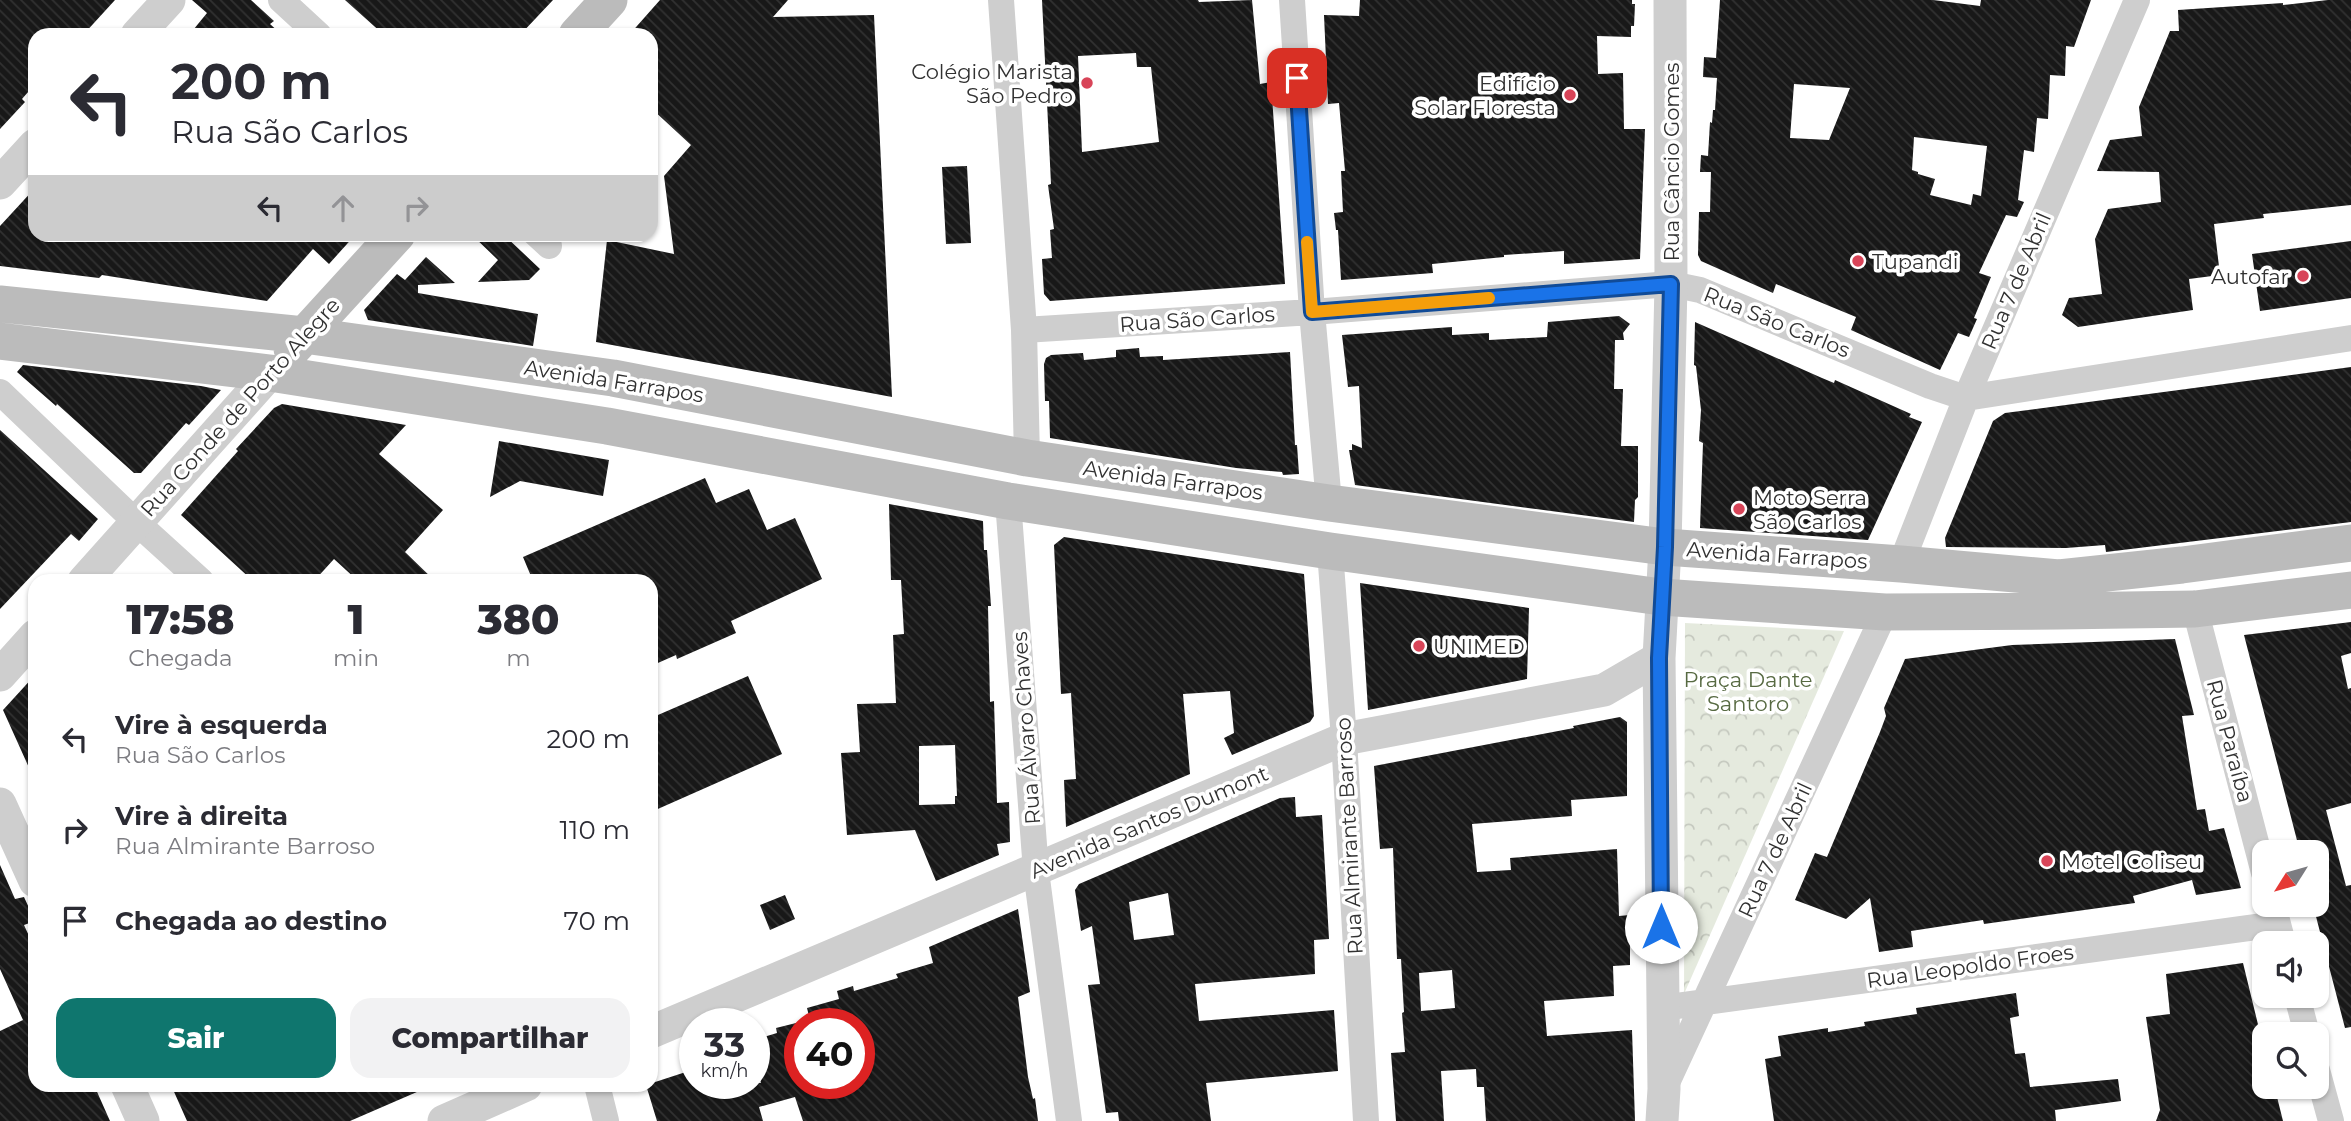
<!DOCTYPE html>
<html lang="pt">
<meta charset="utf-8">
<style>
body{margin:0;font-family:Montserrat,sans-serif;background:#f2f2f3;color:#2b2b33;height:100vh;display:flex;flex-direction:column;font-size:26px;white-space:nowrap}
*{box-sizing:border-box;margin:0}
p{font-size:23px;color:#7c7c81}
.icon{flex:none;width:38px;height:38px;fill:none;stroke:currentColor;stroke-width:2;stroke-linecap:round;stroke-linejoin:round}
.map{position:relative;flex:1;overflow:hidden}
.sheet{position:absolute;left:28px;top:574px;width:630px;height:518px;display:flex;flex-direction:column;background:#fff;border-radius:21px;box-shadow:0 2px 5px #0004}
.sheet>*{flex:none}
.hud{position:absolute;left:28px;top:28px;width:630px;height:214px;border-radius:21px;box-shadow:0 2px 5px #0004;background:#fff;color:#2b2b33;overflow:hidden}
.needle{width:46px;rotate:233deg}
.buttons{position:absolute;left:2252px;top:840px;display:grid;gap:14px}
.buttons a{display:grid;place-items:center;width:77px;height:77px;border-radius:14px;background:#fff;box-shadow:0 2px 5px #0004;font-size:35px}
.speed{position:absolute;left:679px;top:1008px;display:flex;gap:14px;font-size:35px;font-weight:700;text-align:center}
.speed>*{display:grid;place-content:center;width:91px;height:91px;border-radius:50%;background:#fff;box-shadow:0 2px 5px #0004;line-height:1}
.speed small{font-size:18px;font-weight:400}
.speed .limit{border:10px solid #d22;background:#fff;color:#111}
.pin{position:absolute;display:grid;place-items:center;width:60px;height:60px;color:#fff;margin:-30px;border-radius:14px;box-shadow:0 4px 10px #0006}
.me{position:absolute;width:77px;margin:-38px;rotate:0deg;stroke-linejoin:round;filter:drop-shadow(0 0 5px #0008)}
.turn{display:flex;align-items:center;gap:24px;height:147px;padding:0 28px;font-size:32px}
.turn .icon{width:91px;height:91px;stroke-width:2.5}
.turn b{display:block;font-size:49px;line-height:60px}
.lanes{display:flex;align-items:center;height:66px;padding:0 28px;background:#0003;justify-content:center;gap:35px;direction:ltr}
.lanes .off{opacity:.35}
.eta{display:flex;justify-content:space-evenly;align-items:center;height:119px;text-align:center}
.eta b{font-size:42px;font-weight:800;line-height:49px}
.cta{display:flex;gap:14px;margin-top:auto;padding:14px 28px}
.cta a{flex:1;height:80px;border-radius:21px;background:#0f766e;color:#fff;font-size:28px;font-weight:800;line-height:80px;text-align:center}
.cta a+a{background:#f2f2f3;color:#2b2b33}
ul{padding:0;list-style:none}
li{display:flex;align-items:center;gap:21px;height:91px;padding:0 28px}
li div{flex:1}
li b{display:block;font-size:26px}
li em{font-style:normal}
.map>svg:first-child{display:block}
.park{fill:url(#park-crowns)}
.building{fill:url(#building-back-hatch);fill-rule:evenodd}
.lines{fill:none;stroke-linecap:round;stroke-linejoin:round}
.minor{stroke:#cecece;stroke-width:26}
.tertiary{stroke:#cecece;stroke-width:33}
.secondary{stroke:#bbb;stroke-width:37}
.route-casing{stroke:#114b97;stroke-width:18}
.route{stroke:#1a73e8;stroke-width:12}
.slow{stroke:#f59e0b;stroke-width:12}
.poi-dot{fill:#d84458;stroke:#fff;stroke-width:2.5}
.labels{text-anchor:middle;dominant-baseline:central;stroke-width:7;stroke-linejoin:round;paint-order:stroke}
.poi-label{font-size:21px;fill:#313131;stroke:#fff;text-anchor:start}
.street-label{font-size:21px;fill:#313131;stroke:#fff}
.park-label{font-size:21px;fill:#576a42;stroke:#fff}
</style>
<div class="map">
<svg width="2351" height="1121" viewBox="0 0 2351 1121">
<defs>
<pattern id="park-crowns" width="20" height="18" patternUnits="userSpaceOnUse" patternTransform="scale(1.75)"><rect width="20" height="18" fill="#e5eade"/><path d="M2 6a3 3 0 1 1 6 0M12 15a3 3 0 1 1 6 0" fill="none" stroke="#c5c9bf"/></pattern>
<pattern id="building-back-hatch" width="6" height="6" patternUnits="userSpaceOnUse" patternTransform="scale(1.75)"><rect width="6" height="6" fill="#181818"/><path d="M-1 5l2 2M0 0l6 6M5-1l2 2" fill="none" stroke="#313131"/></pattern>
</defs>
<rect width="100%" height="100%" fill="#fff"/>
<path class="park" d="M1685,623L1844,631L1684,994Z"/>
<path class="building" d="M0,0H115L83,35H35V84L22,99L25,102L0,129Z
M192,0H251L274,21L270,24L282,35H189L207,13Z
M345,0H553L520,35H384Z
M660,0H788L773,17L874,15L892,397L596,342L607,240L674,254L664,176L691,145L651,108V35H629Z
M1042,0H1198L1199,2L1252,0L1260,84L1271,82L1285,284L1050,301L1044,294L1042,259L1052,258L1050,230L1054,229L1048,185L1051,184ZM1136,53L1137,67H1151L1159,142L1082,152L1078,56Z
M1360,0H1632V4H1635L1634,26H1631V37L1597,36L1598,74L1623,73L1624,129H1645L1640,259L1564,264V251L1504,255V257L1432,264L1433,273L1341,280L1338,230H1336L1334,213L1343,212L1341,171H1345L1339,103L1328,104L1324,15L1359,16Z
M1720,0H1933L1980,6L1981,0H2091L2074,47L2066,46L2065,76L2050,75L2048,119L2037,118L2034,152L2024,150L2018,200L2024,202L2017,217L2006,215L1979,273L1991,277L1974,318L1977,319L1969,337L1958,333L1940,370L1851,330L1856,317L1776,284L1773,293L1701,261L1698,255L1699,212H1710L1711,172H1700L1701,155L1708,156L1710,122L1712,123L1713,110H1715L1717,78L1703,77L1704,57L1716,58ZM1794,84L1850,88L1829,140L1790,138ZM1914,137L1987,146L1981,196L1973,194L1971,205L1930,195L1935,179L1918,174V172L1912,170Z
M2328,0H2351V205L2263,214L2264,218L2214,224L2220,275L2189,279L2193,310L2078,327L2062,315L2069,298L2102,294L2095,239L2108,209L2161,202L2159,172L2097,171L2110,140L2142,136L2139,107L2170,31H2179L2178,10L2283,3V5Z
M967,166L971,243L946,244L942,167Z
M35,188V234H356L329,264L313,249L267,301L102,275L99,278L0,266V226Z
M471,234H503L540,269L529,280L478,282L498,260Z
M2351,241V298L2260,311L2252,254Z
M426,257L455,283L418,285V293L538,314L533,346L368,320L364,310L397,274L405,280Z
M1619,316L1630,324L1623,333L1624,340H1615L1614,389H1623L1621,446H1638V497L1635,500L1634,522L1355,485L1349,450H1352V444L1362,448L1359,386L1348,387L1342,335L1452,327V335L1489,333V340L1547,337L1548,322Z
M1695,322L1822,378L1834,383L1835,380L1911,414L1909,417L1922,422L1868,540L1700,528L1703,443L1699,441L1701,410L1696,366L1694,365Z
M1139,348L1140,357L1163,356V360L1290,352L1295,445H1297L1299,474L1283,475L1282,472L1236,468L1050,438L1049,401H1045L1044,364L1046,358L1051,355L1083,353L1084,360L1116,357V350Z
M23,365L201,386L221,390L189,425L186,423L141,473H134L57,404L56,406L17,372Z
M2351,367V522L2106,552L2105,545L2066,548L1946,547L1945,538L1993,421L2005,413Z
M282,404L406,425L379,454L443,510L405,552L435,581H358L334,559L314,581H253L181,515L238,451L236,449L274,408Z
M0,430L98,519L79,541L71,534L0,609Z
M499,441L609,460L603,496L520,481L490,497Z
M705,478L716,503L749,489L767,530L795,518L822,579L731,621L736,633L677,659L676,655L651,666V581H533L523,557Z
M889,504L983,521L984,550H987L991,606H988L990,702L994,701L997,803L1009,802L1010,842L997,844L999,855L936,881L915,830L847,835L841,753L860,752L857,704L896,703L893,635L904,634L901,580H891ZM955,745L957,796H955V804L919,805V746Z
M1064,537L1304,574L1314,716L1310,722L1232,755L1224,738L1234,733L1230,691L1183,694L1190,774L1066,827L1064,780L1076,779L1071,693L1061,694L1058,631L1054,545Z
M1360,583L1529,608L1527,679L1368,710Z
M2351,622V653L2341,656L2348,689L2351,688V803L2326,810L2346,886L2351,885V1027L2345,1028L2313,905H2317V852H2300L2244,635Z
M2175,639L2194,715L2182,716L2197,810L2205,809L2209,831L2224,828L2241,888L2196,895L2192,880L2133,896L2135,903L1984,924L1983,920L1911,931L1913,947L1879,952L1870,898L1846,919L1795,900L1815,853L1827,857L1880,732L1886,716L1884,708L1905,659L2012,645Z
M35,675V781L3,710Z
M748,676L782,754L651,812V718Z
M1620,717L1627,722V796L1571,800L1572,816L1472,824L1477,872L1511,870L1510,858L1617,849L1619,916L1630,915V965L1613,966L1614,996L1544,1001L1547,1036L1632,1030L1635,1121H1486L1484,1087H1477L1476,1069L1441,1071L1444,1121H1396L1391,1053L1405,1052L1402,1013L1404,1012L1401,959H1397L1393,848L1380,849L1374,766L1574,728L1573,726ZM1452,970L1455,1008L1421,1011L1419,973Z
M1295,797L1296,817L1322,815L1329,939L1314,940L1315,974L1195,984L1199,1021L1334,1010L1338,1071L1206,1083L1211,1121H1119L1118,1112L1106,1113L1088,985L1100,984L1092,926L1081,931L1075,890L1079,884L1280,798ZM1168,893L1174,935L1134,940L1129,902Z
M0,865L15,899L24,897L35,921L24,925L35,949V1085H94L110,1121H0V1031L23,1020L0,969Z
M785,895L795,919L770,930L760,905Z
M1018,909L1030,992L1018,997L1028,1077L1033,1099L1035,1098L1038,1121H803L795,1097L759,1107L763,1121H657L646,1085L695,1069V1083H761L754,1059V1040L777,1033L776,1028L800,1022V1083H859V1024H811L807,1008L839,999L837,991L853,986L854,991L898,978L896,974L933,963L929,947Z
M2243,963L2264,1049V1092L2275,1089L2283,1121H2156L2160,1110L2146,1017L2170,1014L2166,974Z
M2016,993L2019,1016L2010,1018L2015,1054L2025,1053L2030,1087L2118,1079L2121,1101L2055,1110L2056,1121H1774L1765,1059L1781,1056L1778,1036L1828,1028V1032L1865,1026L1864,1022L1917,1014L1916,1008Z
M171,1085H433L350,1121H187Z"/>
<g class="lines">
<path class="minor" d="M281,0L319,35
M1001,0L1024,330L1027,458
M1292,0L1312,312L1329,503
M536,234L549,246
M1024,330L1312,312L1671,284L1700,290L1930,386L1966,398L2351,338
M0,392L136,522L201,581
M1008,501L1036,871L1069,1121
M1330,551L1344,739L1366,1121
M1901,564L1966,398L2137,0
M2195,609L2264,873
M2273,905L2283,943
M2297,996L2307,1034
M1662,1008L2278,924
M2317,1070L2331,1121
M597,1085L606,1121
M1665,1087L1885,612"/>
<path class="tertiary" d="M137,35L169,0
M0,183L35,145
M84,581L270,373
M0,675L35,636
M0,804L35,881
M651,1032L1344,739L1604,690L1659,658
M127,1085L143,1121
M444,1121L526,1085
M1662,1121L1664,1089L1659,658L1665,547L1671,284L1670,0"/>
<path class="secondary" d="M577,35L609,0
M0,304L304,335L613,378L1027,458L1329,503L1665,547L1901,564L2059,578L2182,565L2351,543
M0,341L270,373L607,426L1008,501L1330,551L1661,597L1885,612L2058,611L2195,609L2351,590
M292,349L397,234"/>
</g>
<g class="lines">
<defs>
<path id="route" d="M1297,78L1312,312L1671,284L1665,547L1659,658L1661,927"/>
</defs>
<use href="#route" class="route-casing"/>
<use href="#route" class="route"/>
<path class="slow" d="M1307,242L1312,312L1489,298"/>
</g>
<g class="poi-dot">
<circle cx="1087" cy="83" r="7"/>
<circle cx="1570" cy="95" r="7"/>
<circle cx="1858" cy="261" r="7"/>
<circle cx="2303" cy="276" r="7"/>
<circle cx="1739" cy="509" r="7"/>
<circle cx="1419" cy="646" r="7"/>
<circle cx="2047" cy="861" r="7"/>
</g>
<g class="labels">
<g class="poi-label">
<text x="1073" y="71" text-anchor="end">Colégio Marista<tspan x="1073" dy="24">São Pedro</tspan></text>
<text x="1556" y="83" text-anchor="end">Edifício<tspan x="1556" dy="24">Solar Floresta</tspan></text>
<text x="1872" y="261">Tupandi</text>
<text x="2289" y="276" text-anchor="end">Autofar</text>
<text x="1753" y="497">Moto Serra<tspan x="1753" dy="24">São Carlos</tspan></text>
<text x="1433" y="646">UNIMED</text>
<text x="2061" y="861">Motel Coliseu</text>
</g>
<g class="street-label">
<text transform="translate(1671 162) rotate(-90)">Rua Câncio Gomes</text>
<text transform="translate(2016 281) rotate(-67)">Rua 7 de Abril</text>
<text transform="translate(1197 319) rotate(-4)">Rua São Carlos</text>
<text transform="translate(1777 322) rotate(22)">Rua São Carlos</text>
<text transform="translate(614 381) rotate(9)">Avenida Farrapos</text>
<text transform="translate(240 407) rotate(-48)">Rua Conde de Porto Alegre</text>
<text transform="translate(1173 480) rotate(8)">Avenida Farrapos</text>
<text transform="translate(1777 555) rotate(4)">Avenida Farrapos</text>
<text transform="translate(1026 728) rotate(-94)">Rua Álvaro Chaves</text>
<text transform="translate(2230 741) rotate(75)">Rua Paraíba</text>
<text transform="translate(1149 822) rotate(-23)">Avenida Santos Dumont</text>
<text transform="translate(1349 836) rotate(-93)">Rua Almirante Barroso</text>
<text transform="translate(1775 850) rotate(-65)">Rua 7 de Abril</text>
<text transform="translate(1970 966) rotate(-8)">Rua Leopoldo Froes</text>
</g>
<g class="park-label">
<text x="1748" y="679">Praça Dante<tspan x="1748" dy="24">Santoro</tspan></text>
</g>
</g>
</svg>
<div class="buttons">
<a><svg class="needle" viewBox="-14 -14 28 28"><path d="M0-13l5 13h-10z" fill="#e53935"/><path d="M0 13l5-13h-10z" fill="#7c7c81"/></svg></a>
<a><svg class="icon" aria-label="sound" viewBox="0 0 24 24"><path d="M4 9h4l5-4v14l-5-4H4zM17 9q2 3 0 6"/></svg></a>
<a><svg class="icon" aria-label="search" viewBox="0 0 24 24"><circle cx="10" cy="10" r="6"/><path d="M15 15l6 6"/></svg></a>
</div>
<div class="speed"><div>33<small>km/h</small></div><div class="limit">40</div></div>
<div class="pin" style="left:1297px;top:78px;background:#d93025"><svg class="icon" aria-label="arrive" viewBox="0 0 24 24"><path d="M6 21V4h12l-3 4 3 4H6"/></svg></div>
<svg class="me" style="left:1661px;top:927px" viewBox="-20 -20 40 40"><circle r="19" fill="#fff"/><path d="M0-13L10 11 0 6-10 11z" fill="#1a73e8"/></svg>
<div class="hud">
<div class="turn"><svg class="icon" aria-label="left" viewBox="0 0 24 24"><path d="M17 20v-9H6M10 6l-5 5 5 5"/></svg><div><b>200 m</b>Rua São Carlos</div></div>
<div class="lanes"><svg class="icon" aria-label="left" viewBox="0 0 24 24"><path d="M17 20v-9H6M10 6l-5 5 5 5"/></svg><svg class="icon off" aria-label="ahead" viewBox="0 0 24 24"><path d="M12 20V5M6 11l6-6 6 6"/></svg><svg class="icon off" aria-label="right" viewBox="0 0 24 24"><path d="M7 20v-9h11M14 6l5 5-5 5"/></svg></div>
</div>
<section class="sheet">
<div class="eta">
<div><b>17:58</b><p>Chegada</p></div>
<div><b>1</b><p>min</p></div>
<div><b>380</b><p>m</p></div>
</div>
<ul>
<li><svg class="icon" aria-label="left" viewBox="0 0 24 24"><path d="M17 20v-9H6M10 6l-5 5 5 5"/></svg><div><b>Vire à esquerda</b><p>Rua São Carlos</p></div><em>200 m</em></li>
<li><svg class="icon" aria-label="right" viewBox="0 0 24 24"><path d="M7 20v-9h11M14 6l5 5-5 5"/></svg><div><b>Vire à direita</b><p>Rua Almirante Barroso</p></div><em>110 m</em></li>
<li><svg class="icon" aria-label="arrive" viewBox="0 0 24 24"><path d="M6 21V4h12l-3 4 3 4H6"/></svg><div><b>Chegada ao destino</b></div><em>70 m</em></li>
</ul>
<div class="cta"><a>Sair</a><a>Compartilhar</a></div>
</section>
</div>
